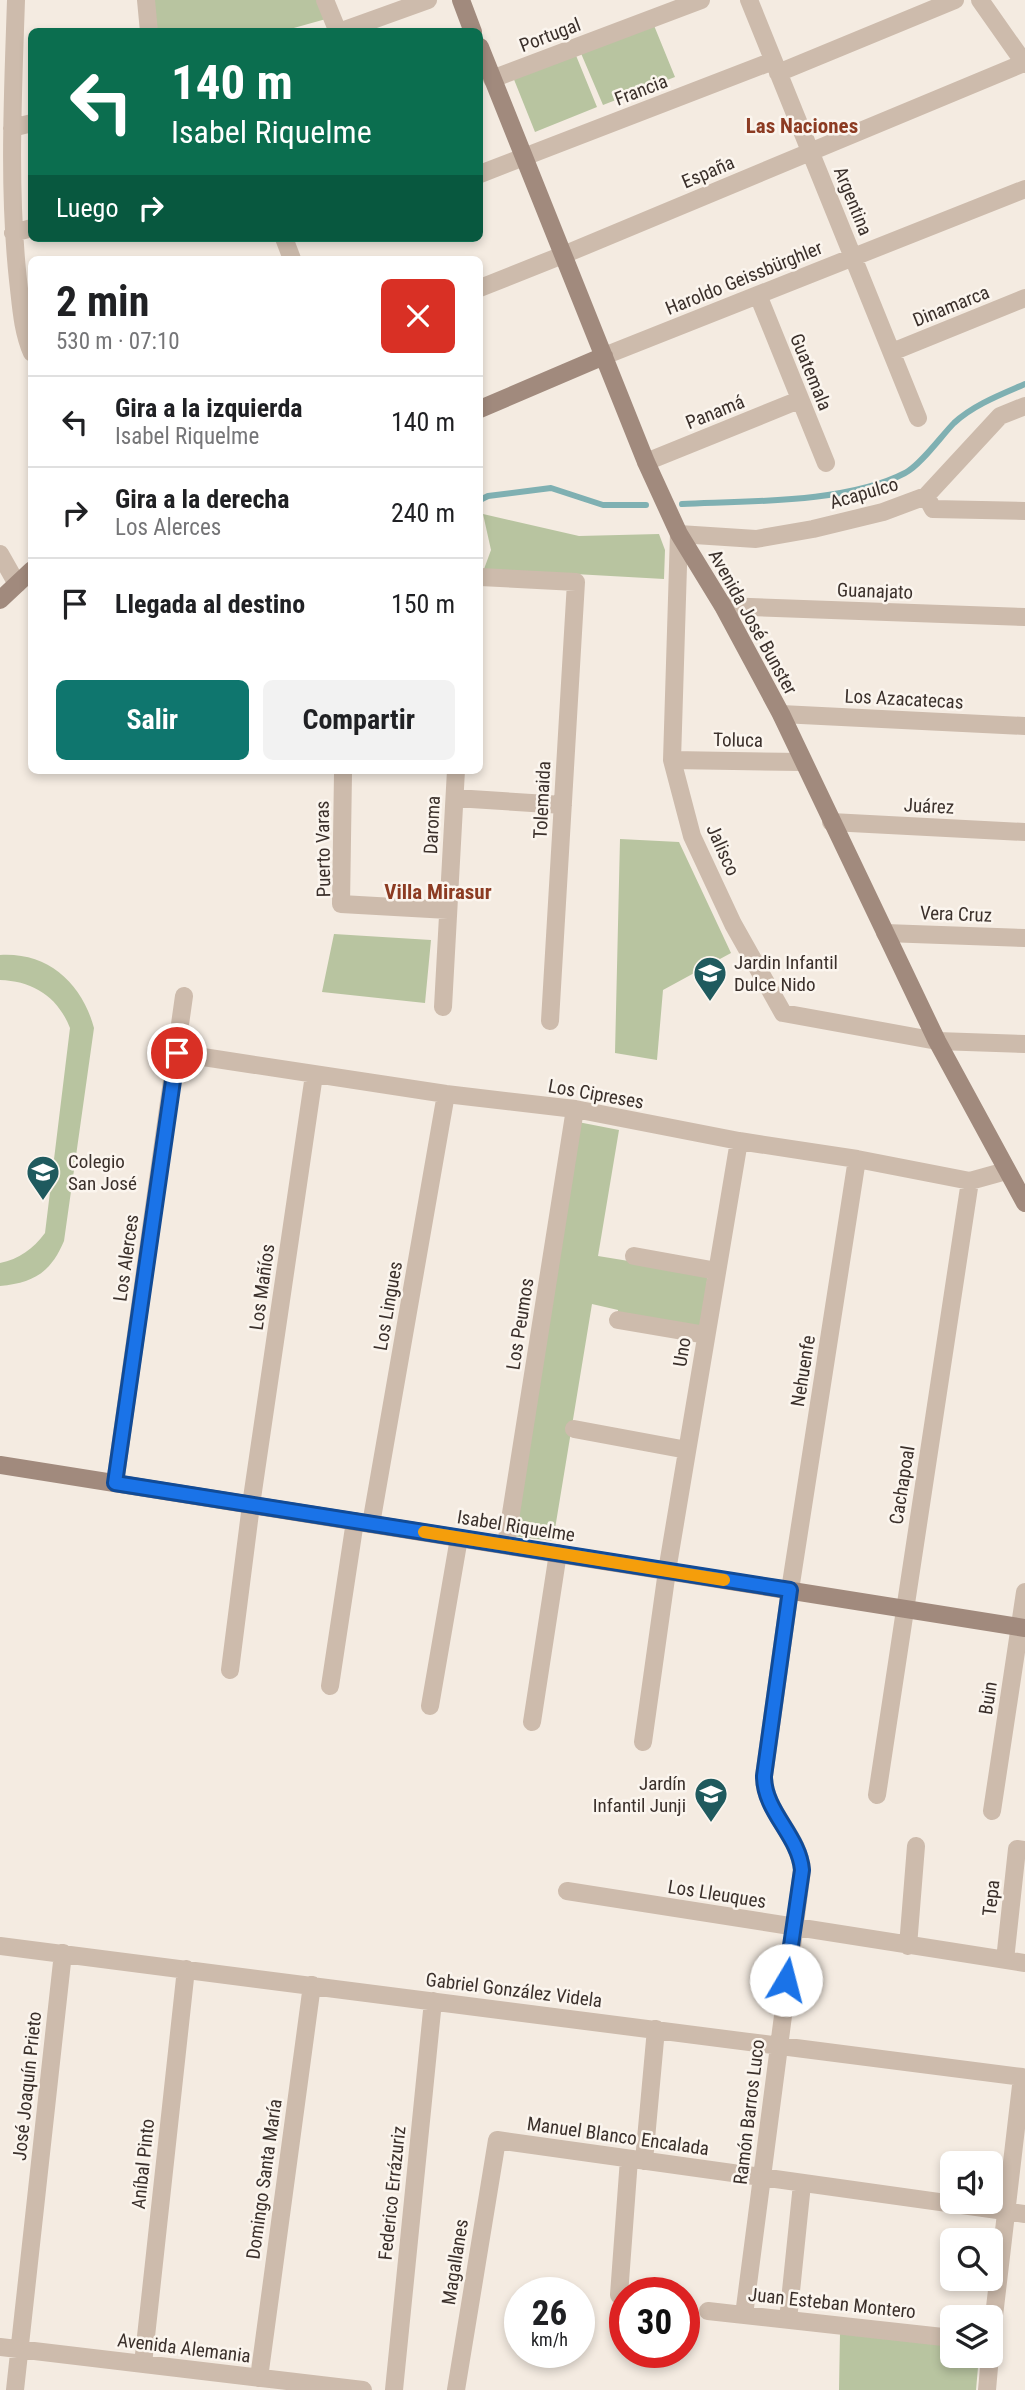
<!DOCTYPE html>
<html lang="es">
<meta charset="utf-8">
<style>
body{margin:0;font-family:"Roboto Condensed",sans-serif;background:#f2f2f2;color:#202124;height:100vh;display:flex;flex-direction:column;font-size:26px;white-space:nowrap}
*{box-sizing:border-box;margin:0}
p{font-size:23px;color:#757577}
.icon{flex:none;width:38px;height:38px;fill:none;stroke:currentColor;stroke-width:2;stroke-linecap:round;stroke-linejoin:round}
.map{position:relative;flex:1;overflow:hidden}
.sheet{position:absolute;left:28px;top:256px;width:455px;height:518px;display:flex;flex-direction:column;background:#fff;border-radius:10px;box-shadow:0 4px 10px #0003}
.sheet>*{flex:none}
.top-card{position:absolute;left:28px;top:28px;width:455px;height:214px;border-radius:10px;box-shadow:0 4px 10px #0003;background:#0b6e4f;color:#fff;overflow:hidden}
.fabs{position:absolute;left:940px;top:2151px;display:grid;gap:14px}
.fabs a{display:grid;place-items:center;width:63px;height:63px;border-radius:10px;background:#fff;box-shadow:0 4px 10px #0003;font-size:35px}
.speed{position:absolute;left:504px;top:2277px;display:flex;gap:14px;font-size:35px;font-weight:700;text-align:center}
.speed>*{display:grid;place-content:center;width:91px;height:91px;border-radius:50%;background:#fff;box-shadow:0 4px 10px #0003;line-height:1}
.speed small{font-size:18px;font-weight:400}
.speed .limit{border:10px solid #d22;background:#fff;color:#111}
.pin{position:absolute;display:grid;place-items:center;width:60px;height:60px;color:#fff;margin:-30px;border:4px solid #fff;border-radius:50%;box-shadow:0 2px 7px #0007}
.me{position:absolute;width:77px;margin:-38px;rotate:8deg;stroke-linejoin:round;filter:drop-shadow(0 0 5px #0008)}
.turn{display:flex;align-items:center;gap:24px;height:147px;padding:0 28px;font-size:32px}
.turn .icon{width:91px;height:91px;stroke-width:2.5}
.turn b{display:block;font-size:49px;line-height:60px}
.then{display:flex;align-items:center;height:66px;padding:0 28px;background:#0003;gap:14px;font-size:26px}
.round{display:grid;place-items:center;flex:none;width:74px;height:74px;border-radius:10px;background:#f2f2f2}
.headline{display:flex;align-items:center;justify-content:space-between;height:119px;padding:0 28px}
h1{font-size:42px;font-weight:700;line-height:52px}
.cta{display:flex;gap:14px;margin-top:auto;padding:14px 28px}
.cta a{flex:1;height:80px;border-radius:10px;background:#0f766e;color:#fff;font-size:28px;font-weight:700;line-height:80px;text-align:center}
.cta a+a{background:#f2f2f2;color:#202124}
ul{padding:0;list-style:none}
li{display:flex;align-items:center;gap:21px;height:91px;padding:0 28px;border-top:2px solid #e0e0e0}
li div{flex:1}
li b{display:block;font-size:26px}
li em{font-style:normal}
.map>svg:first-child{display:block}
.green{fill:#b8c4a0}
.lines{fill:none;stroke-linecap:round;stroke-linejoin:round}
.stream{stroke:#7fb0b2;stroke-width:6}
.street{stroke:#cdbbac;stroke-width:18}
.secondary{stroke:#a18a7d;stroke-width:18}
.route-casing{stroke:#114b97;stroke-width:18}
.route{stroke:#1a73e8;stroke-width:12}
.slow{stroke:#f59e0b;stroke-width:12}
.labels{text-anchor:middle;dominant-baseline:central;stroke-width:5;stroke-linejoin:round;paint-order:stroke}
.street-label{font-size:19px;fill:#3b302b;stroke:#fbf5ee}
.poi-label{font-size:19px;fill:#3b302b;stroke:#fbf5ee;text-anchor:start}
.neighbourhood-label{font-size:21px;font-weight:bold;fill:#8c3b22;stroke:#fbf5ee}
</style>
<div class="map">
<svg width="1025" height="2390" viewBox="0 0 1025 2390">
<rect width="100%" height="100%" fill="#f4ebe1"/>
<path class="green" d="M149,0H318L326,19L283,31H152Z
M653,23L675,77L603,105L580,51Z
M575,53L597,107L535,132L513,77Z
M483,514L579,536L659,534L665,550L664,579L484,569L491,550Z
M620,839L679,842L731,953L663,990L657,1060L615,1053Z
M334,934L431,940L425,1003L322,992Z
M0,955C48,952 82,983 94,1028L64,1241C51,1272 34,1283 0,1286V1263C19,1259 33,1249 45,1233L70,1028C58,997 33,981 0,980Z
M578,1122L619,1130L598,1256L708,1274L700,1330L618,1315V1310L592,1304L553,1541L513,1536Z
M840,2333L952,2344V2356H979L976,2390H839Z"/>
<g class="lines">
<path class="stream" d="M480,500L488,496L551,488L603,505H646
M682,504C748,501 848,503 905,473C920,466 942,435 954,423C973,405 1002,394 1025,384"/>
<path class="street" d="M16,0C13,93 8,187 18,280C21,305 22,330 32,353
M146,0L149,32
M325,0L338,32
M749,0L918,418
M980,0L1025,64
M339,32L428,0
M778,73L955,0
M492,79L701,0
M12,128L32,123
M480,174L773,61
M13,233L32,228
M284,238L292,259
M480,288L563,255L1024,63
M758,295L826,463
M892,352L1025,298
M604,356L1025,189
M1025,406L1000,416L926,496L883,512L813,529L756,539L679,534L672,760L692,836L733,924L783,1013L937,1041L1025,1044
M646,462L799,400
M926,496L933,509L1025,511
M0,554L17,584
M480,577L576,582L550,1021
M723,606L1025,617
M781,714L1025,726
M672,760L802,762
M343,773L341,904L448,910
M455,798L563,805
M831,822L1025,832
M885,933L1025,938
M443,1007L456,770
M177,1053L446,1094L575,1109L739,1141L857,1159L970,1181L1006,1171
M634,1256L717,1271
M618,1320L706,1335
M574,1429L687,1450
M115,1483L184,996
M371,1524L446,1094
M506,1545L575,1109
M230,1670L251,1505L314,1075
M330,1686L355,1521
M430,1706L459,1538
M532,1722L558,1553
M643,1742L667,1571L739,1141
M877,1795L970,1181
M992,1811L1025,1592
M567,1891L1025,1963
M0,1946L1022,2077L990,2350
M908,1946L916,1846
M1005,1960L1017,1849L1025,1850
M644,2161L656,2029
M619,2295L629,2159
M708,2311L952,2338
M744,2315L802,1870C799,1834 764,1812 764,1776L790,1590L857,1159
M788,2320L802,2184
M0,2347L363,2390
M143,2364L186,1969
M259,2378L312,1985
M15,2390L63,1953
M394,2390L433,2001
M456,2390L497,2140L1025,2214
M987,2390L990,2356"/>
<path class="secondary" d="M461,0L473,32
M480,47L646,462L679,534L723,606L781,714L937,1041L1025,1203
M480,409L604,356
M0,600L32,570
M0,1465L1025,1628"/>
</g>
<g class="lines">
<defs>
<path id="route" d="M177,1053L115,1483L790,1590L764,1776C764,1812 799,1835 802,1870L786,1980"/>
</defs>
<use href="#route" class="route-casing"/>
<use href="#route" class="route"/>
<path class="slow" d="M424,1532L724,1580"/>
</g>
<defs>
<symbol id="school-pin" viewBox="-11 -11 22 30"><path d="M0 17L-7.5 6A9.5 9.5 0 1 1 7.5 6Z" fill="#1f5a5e" stroke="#fbf5ee"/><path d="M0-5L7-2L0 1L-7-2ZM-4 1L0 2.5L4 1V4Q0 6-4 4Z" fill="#fff"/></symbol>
</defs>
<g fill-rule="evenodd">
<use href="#school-pin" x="691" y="954" width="38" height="52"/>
<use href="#school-pin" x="24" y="1153" width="38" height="52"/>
<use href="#school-pin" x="692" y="1775" width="38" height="52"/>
</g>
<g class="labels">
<g class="street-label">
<text transform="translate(550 35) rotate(-21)">Portugal</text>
<text transform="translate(641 90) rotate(-21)">Francia</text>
<text transform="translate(708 172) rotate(-23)">España</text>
<text transform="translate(853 201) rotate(68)">Argentina</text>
<text transform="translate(744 278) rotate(-22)">Haroldo Geissbürghler</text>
<text transform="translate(951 306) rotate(-22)">Dinamarca</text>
<text transform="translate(811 372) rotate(68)">Guatemala</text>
<text transform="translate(715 412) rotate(-22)">Panamá</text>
<text transform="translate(864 493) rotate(-16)">Acapulco</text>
<text transform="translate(875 591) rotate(2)">Guanajato</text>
<text transform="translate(753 622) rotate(61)">Avenida José Bunster</text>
<text transform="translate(904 699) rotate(3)">Los Azacatecas</text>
<text transform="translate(738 740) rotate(1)">Toluca</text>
<text transform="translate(542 800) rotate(-87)">Tolemaida</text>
<text transform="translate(929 806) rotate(3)">Juárez</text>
<text transform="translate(432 825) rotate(-87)">Daroma</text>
<text transform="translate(323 849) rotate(-91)">Puerto Varas</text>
<text transform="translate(723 850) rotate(66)">Jalisco</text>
<text transform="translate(956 914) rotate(2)">Vera Cruz</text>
<text transform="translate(596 1094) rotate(10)">Los Cipreses</text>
<text transform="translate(126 1258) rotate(-82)">Los Alerces</text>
<text transform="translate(262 1287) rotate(-82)">Los Mañíos</text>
<text transform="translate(388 1306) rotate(-80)">Los Lingues</text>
<text transform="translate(520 1324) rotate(-81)">Los Peumos</text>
<text transform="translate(682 1352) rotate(-81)">Uno</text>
<text transform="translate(803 1371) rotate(-81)">Nehuenfe</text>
<text transform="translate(902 1485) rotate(-81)">Cachapoal</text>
<text transform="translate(516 1526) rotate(9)">Isabel Riquelme</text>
<text transform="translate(988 1698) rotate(-81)">Buin</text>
<text transform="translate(717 1894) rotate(9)">Los Lleuques</text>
<text transform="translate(991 1898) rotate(-84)">Tepa</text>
<text transform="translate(514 1990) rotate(7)">Gabriel González Videla</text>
<text transform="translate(27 2086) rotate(-84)">José Joaquín Prieto</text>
<text transform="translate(749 2112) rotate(-83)">Ramón Barros Luco</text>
<text transform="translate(618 2136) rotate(8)">Manuel Blanco Encalada</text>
<text transform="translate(143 2164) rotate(-84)">Aníbal Pinto</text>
<text transform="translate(264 2179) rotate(-82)">Domingo Santa María</text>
<text transform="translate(392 2193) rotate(-84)">Federico Errázuriz</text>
<text transform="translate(455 2262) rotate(-81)">Magallanes</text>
<text transform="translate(832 2303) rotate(6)">Juan Esteban Montero</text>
<text transform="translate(184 2348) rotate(7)">Avenida Alemania</text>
</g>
<g class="poi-label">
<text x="734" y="962">Jardin Infantil<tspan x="734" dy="22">Dulce Nido</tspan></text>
<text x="68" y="1161">Colegio<tspan x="68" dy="22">San José</tspan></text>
<text x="686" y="1783" text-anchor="end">Jardín<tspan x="686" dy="22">Infantil Junji</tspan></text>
</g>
<g class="neighbourhood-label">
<text x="802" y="126">Las Naciones</text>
<text x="438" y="892">Villa Mirasur</text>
</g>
</g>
</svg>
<div class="fabs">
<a><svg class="icon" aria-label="sound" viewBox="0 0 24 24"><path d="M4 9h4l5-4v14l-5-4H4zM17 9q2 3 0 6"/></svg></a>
<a><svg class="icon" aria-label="search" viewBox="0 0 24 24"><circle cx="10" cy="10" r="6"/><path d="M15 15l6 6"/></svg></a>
<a><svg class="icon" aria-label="layers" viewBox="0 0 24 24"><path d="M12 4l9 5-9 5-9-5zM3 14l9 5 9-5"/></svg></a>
</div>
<div class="speed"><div>26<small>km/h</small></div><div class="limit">30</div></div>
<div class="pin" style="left:177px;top:1053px;background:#d93025"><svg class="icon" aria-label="arrive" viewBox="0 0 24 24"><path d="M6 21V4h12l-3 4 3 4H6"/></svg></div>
<svg class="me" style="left:786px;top:1980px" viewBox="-20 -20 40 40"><circle r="19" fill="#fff"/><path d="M0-13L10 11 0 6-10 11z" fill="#1a73e8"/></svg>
<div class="top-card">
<div class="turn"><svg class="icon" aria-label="left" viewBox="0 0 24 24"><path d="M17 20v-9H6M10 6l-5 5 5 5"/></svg><div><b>140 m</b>Isabel Riquelme</div></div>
<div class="then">Luego<svg class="icon" aria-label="right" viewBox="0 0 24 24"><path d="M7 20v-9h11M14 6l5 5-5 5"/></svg></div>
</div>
<section class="sheet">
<div class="headline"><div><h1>2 min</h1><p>530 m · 07:10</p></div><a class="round" style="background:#d93025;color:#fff"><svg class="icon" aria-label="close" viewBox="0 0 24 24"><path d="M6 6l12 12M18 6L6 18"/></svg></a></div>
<ul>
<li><svg class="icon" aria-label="left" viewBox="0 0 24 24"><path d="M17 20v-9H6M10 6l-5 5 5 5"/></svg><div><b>Gira a la izquierda</b><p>Isabel Riquelme</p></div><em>140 m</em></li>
<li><svg class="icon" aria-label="right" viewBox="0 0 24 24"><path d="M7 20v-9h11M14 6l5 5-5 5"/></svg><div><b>Gira a la derecha</b><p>Los Alerces</p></div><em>240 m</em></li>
<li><svg class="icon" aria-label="arrive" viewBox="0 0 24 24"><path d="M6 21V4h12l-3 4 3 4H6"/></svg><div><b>Llegada al destino</b></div><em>150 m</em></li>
</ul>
<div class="cta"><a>Salir</a><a>Compartir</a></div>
</section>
</div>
